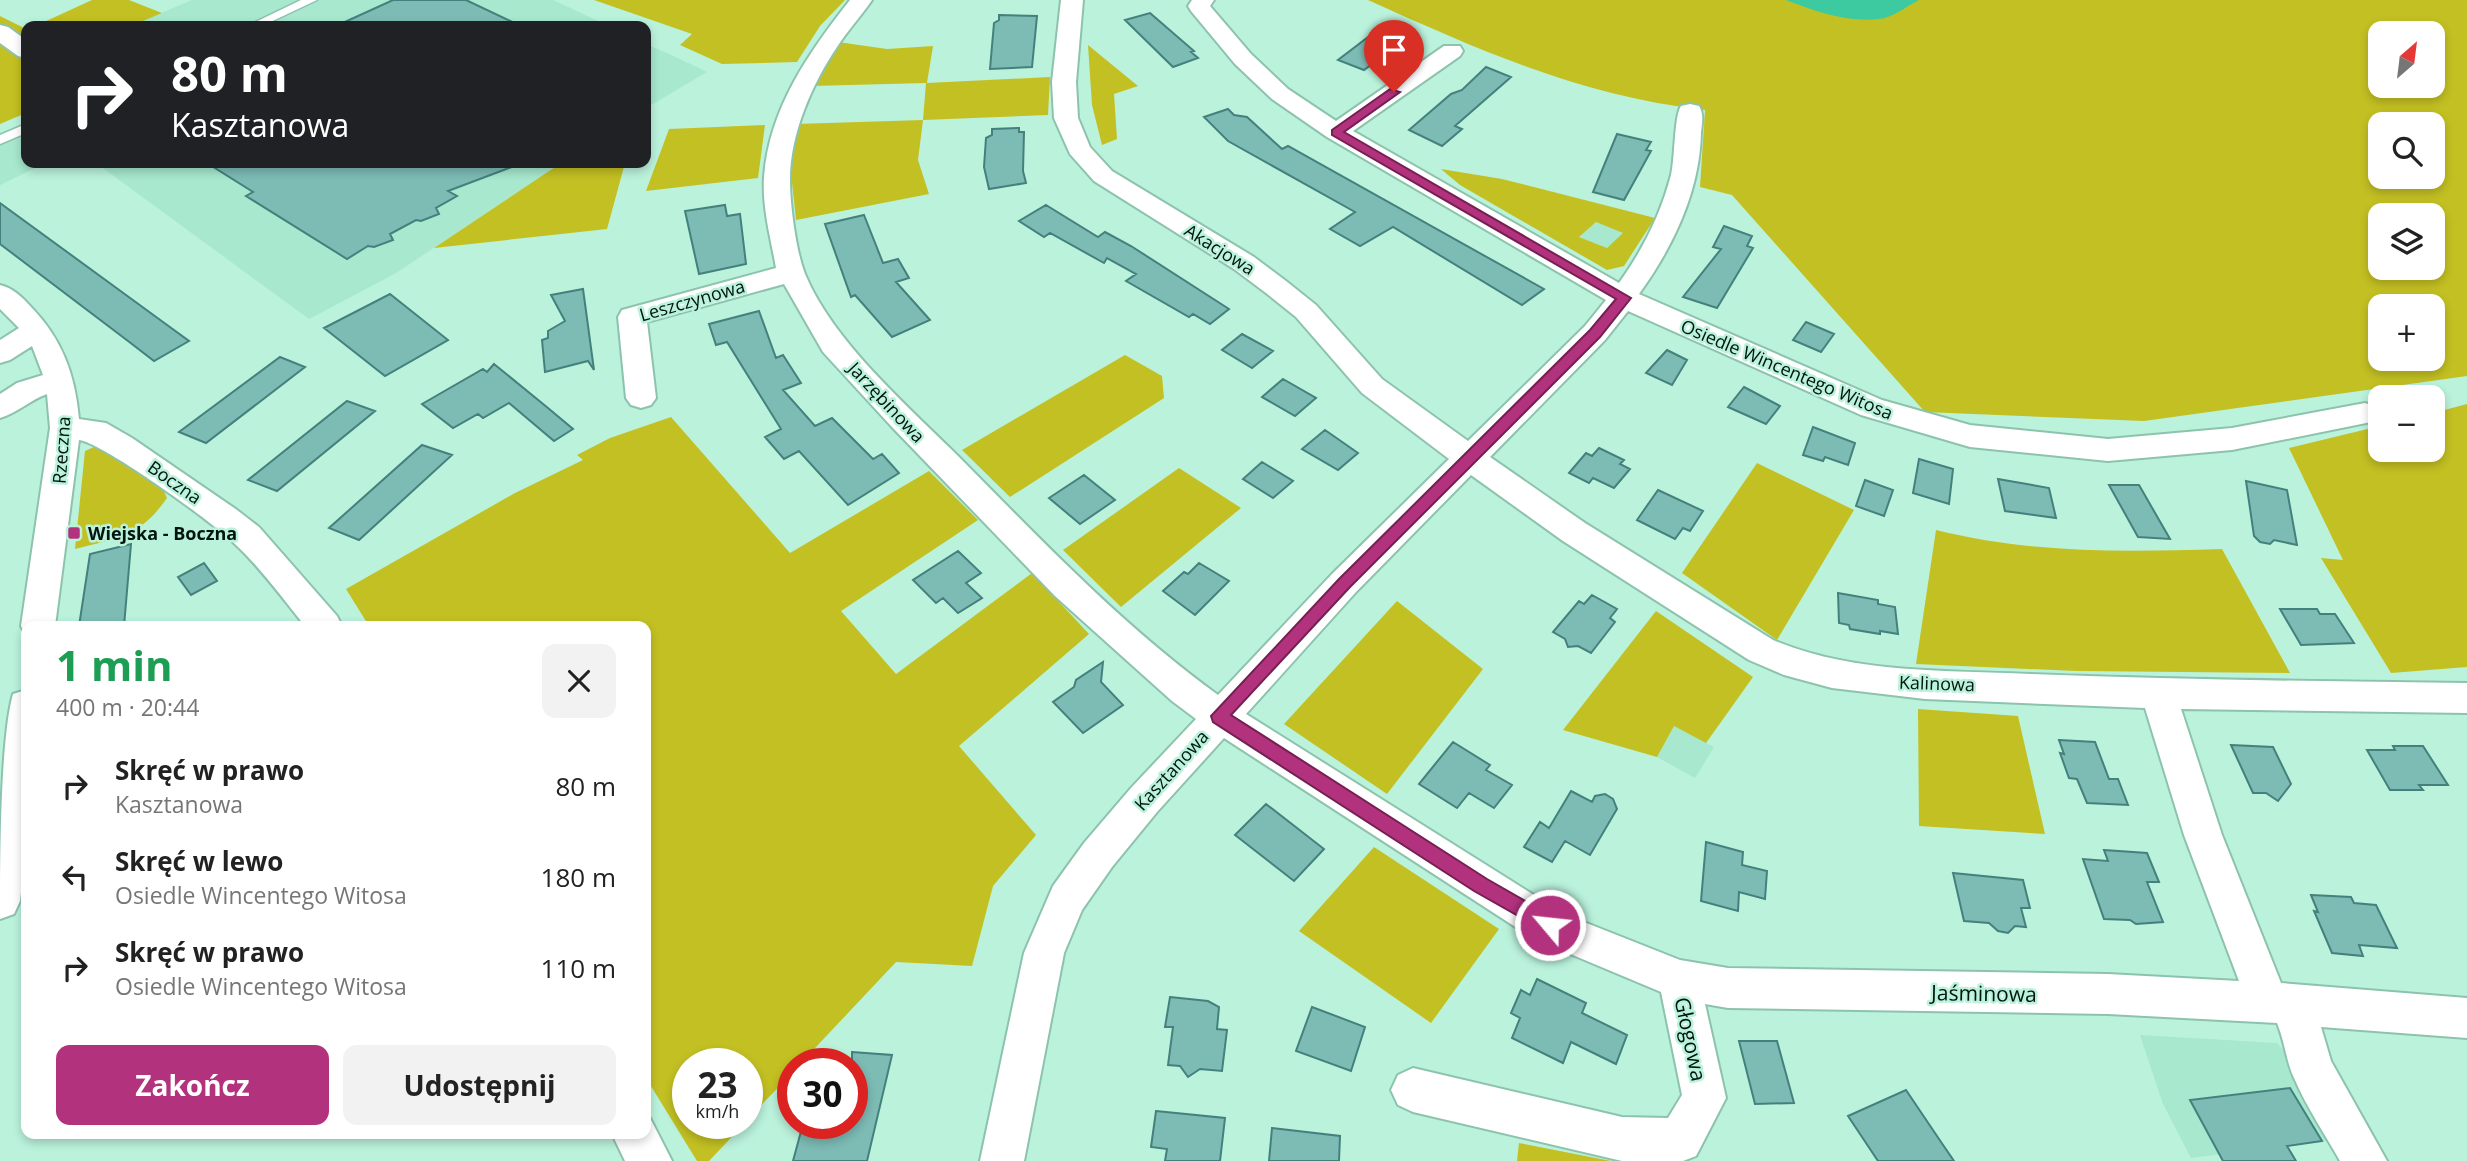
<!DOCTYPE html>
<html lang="pl">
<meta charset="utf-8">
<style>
body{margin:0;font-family:"Open Sans",sans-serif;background:#f2f2f2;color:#222;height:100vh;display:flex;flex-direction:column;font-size:26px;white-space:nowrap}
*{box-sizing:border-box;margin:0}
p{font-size:23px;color:#767676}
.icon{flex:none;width:38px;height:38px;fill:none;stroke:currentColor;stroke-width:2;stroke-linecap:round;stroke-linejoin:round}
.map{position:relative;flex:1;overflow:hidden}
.details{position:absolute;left:21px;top:621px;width:630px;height:518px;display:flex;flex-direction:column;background:#fff;border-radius:14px;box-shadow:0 4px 10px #0003}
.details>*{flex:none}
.hud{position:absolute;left:21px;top:21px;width:630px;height:147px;border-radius:14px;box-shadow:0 4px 10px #0003;background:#202124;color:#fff;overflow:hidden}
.needle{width:46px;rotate:28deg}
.tools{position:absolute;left:2368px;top:21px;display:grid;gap:14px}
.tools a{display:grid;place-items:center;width:77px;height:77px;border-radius:14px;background:#fff;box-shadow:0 4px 10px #0003;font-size:35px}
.speed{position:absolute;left:672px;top:1048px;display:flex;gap:14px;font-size:35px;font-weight:700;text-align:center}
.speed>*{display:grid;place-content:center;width:91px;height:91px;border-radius:50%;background:#fff;box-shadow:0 4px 10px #0003;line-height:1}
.speed small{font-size:18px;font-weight:400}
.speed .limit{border:10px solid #d22;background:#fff;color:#111}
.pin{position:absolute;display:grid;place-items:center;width:60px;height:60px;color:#fff;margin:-72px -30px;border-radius:50% 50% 50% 0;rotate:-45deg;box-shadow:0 0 7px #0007}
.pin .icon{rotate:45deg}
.me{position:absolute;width:77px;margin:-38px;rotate:298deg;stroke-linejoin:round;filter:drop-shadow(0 0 5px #0008)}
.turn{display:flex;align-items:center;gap:24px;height:147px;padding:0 35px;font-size:32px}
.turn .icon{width:91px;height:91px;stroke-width:2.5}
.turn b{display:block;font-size:49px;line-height:60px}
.round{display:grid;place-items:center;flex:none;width:74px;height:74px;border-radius:14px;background:#f2f2f2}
.summary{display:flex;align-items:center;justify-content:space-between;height:119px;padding:0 35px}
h1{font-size:42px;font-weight:700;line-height:52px;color:#1e9e55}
.action{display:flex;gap:14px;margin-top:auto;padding:14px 35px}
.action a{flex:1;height:80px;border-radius:14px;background:#b2327e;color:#fff;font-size:28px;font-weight:700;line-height:80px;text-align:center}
.action a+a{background:#f2f2f2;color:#222}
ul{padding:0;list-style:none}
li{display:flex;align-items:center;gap:21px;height:91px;padding:0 35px}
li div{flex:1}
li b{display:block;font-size:26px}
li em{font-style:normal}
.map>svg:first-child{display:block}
.built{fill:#a7e8ce}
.green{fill:#c3c023;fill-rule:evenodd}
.water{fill:#3dcaa0}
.building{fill:#7dbbb5;stroke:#45817c;stroke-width:2}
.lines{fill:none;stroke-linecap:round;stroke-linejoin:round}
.lane-casing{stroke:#8dc3ad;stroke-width:3}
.street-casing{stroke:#8dc3ad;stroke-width:4}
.lane{fill:#fff;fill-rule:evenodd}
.street{fill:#fff;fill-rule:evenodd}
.route{fill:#b2327e;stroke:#742052;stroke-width:2}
.poi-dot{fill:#b2327e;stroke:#baf2dc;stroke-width:2.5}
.labels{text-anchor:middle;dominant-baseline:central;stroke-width:5;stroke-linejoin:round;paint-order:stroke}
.street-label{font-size:18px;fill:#01150e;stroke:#baf2dc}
.poi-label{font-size:18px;font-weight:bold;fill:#01150e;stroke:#baf2dc;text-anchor:start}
.near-street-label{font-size:21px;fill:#01150e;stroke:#baf2dc}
</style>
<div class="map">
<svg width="2467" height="1161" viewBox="0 0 2467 1161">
<rect width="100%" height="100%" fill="#baf2dc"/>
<path class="built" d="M192,0H553L609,26H131Z
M646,44L669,54L707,72L646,108Z
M26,131V163H45L0,185V142Z
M96,163H561L396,273L309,319Z
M1596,222L1624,233L1607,248L1579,237Z
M1674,726L1714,747L1695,778L1657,757Z
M2140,1035L2277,1043L2321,1090L2346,1138L2191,1158L2163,1104Z"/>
<path class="green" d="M92,0H129L162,13L131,26H44V22Z
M594,0H845L820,26L797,62L722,64L680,45L692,34Z
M1368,0H2467V376L2144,421L1925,412L1732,195L1700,187L1705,110C1581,96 1479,50 1368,0ZM2380,33H2432V86H2380ZM2380,124H2432V177H2380ZM2380,215H2432V268H2380ZM2380,306H2432V359H2380Z
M0,16L26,29L21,52L26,58V113L0,124Z
M838,42L887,49L933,46L927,83L1050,77L1048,115L923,120L918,160L929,194L796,220L791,173L796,124L923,120L926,83L811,86Z
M1088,45L1138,86L1114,94L1117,139L1102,145L1092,105Z
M765,125L758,178L646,191L669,129Z
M561,163H625L607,229L434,248Z
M1441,169L1502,179L1655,218L1624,266L1607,270L1460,185ZM1596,222L1623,233L1607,248L1579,237Z
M1125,355L1162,376L1164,398L1010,497L962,450Z
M2467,404V667L2391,673L2321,558L2343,560L2289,448L2380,426V450H2432L2433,413Z
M671,417L790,553L929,471L978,520L841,611L896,674L1032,573L1089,634L959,746L1036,835L993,886L972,966L896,962L800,1064H793V1072L747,1120V1064H688V1124H744L709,1161H697L646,1078V626H369L346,589L515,493L583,460L577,455L610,438Z
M103,443L160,483L167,498C140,537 118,538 75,549L85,451Z
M1757,463L1854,510L1777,640L1682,573Z
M1179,468L1241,508L1121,607L1063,550Z
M1936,530C2033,554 2123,552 2222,549L2290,673L2076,671L1916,664Z
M1397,601L1483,669L1387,794L1284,724Z
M1656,611L1753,677L1706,743L1674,726L1657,757L1563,730Z
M1918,709L2018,716L2045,834L1919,826Z
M1374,847L1499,929L1431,1023L1299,931Z
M1519,1143L1611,1161H1517Z"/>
<path class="water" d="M1786,0H1919C1907,6 1892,18 1879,19C1848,23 1814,11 1786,0Z"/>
<path class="building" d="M393,0H466L521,26H336Z
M1150,13L1194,51L1191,52L1198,58L1173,67L1125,20Z
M999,15L1037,16L1032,67L990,69L994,23L999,20Z
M1380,28L1407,38L1364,70L1338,60Z
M1486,67L1511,77L1455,126L1462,129L1442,146L1409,130L1451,94L1462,90Z
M1228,109L1234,115L1247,117L1282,149L1288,146L1544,289L1522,305L1393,227L1360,246L1330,229L1355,212L1228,141L1204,117Z
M1019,128V132H1024L1023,171L1026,183L989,189L984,167L986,138L992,135V129Z
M1617,134L1651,142L1646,150L1651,151L1624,200L1593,192Z
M207,163H516L517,165L448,191L457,196L436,208L439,214L421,221L416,220L390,234L393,240L374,247L368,246L347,259L246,196L253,192Z
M0,203L163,322L189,341L154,361L128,341L0,244Z
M725,205L727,216L740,214L746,264L699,274L685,211Z
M1046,205L1098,237L1105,232L1131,246L1229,309L1210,324L1193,314L1189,317L1126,281L1136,274L1107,258L1104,263L1050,233L1044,237L1019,221Z
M864,215L883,263L898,259L909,278L896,282L930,320L892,337L855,295L851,297L825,224Z
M1724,226L1752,236L1747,246L1753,248L1717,308L1683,297L1721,249L1713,247Z
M583,289L594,370L588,361L545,372L542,340L548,338V331L565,321L551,295Z
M390,294L448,340L385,376L324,328Z
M759,311L776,358L783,355L801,383L783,390L815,426L832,418L873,459L882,454L899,473L848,505L799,451L784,459L765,437L781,429L727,342L716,345L709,324Z
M1806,322L1834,334L1821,352L1793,340Z
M1242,334L1273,351L1252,368L1222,350Z
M1667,350L1687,360L1672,385L1646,373Z
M280,357L305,367L206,443L179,432Z
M494,364L548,408L573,429L554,441L509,403L483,418L478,414L453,428L422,404L483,369L487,372Z
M1283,379L1316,398L1295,416L1262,397Z
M1744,387L1780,406L1766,424L1728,407Z
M347,401L375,411L277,491L248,480Z
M1813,427L1855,443L1848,465L1825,457L1823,461L1803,455Z
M1325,430L1358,453L1338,470L1302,449Z
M422,445L452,455L359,540L329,528Z
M1599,448L1624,460L1620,464L1630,469L1614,488L1593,478L1589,483L1569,473L1586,453L1592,456Z
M1919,459L1953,469L1949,504L1913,493Z
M1262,462L1293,481L1273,498L1243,479Z
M1084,475L1115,500L1080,524L1049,498Z
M1998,479L2049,488L2056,518L2005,511Z
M1865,480L1893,490L1884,516L1856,506Z
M2246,481L2287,490L2297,545L2274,540L2270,544L2260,542L2254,536Z
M2109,485H2139L2170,539L2138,537Z
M1658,490L1703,511L1690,531L1683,528L1675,539L1637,520Z
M131,544L124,626H79L90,554Z
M958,551L981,573L966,583L982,598L958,613L943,598L936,603L913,580Z
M204,563L217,581L191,595L178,577Z
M1199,563L1229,581L1195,615L1163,591L1184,572L1188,574Z
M1838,593L1878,600V604L1895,607L1898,634L1880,631V634L1850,629L1849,625L1839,623Z
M1592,595L1617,609L1610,618L1615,622L1591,653L1578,646L1568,647L1565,639L1553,632L1579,601L1584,604Z
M2280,609H2317L2320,614H2335L2354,643L2301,645Z
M1103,662L1101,682L1123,705L1083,733L1053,702L1074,687L1076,680Z
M2059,740L2095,742L2109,779H2118L2128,805L2087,803L2077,779L2069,778L2060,753L2064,754Z
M1453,742L1490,765L1486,770L1512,785L1494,808L1469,793L1457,808L1419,784Z
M2231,745L2273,747L2291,784L2278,801L2266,793H2253Z
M2393,746H2423L2448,785H2419L2423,790H2390L2367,750H2395Z
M1571,791L1592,802L1595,796L1605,794L1613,799L1617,809L1590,855L1565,841L1552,862L1524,847L1540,822L1549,828Z
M1266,804L1324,849L1294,881L1235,835Z
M1706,842L1743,852L1742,865L1767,871L1765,899L1739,892L1738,911L1701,901Z
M2104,850L2147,853L2159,882H2147L2163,922L2136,924L2130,920L2104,919L2083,859L2108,861Z
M1953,873L2023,880L2030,908H2021L2026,927L2015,926L2008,933L1998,931L1989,923L1964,921Z
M2311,895L2351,897L2354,903L2376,905L2397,948L2359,945L2363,956L2332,953L2314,911L2318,912Z
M1537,979L1586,1003L1582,1013L1627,1035L1616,1064L1571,1042L1563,1063L1512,1038L1520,1018L1511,1013L1521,990L1530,995Z
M1170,997L1208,1001L1219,1007L1217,1029L1227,1030L1222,1071L1200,1069L1188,1077L1180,1066L1168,1065L1173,1027H1165Z
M1312,1007L1365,1027L1351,1071L1296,1051Z
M1739,1041H1777L1794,1103L1755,1104Z
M852,1052L892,1055L867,1161H793L803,1124H852Z
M2290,1088L2322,1141L2287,1146L2296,1161H2223L2190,1100Z
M1906,1090L1939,1139L1954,1161H1878L1848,1116Z
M1156,1111L1225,1118L1220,1161H1165L1167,1149L1151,1147Z
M1272,1128L1340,1136L1339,1161H1269Z"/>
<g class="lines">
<defs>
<path id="lane" d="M301,0H317L262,26H247Z
M26,124V133L0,144V135Z"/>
<path id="street" d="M850,0H872C861,16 848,30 837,47C812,84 790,134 790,180C790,205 796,251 805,274C833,342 909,407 961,459C1042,541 1124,627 1218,695L1332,574L1449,459L1362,393L1296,317L1266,293L1234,269L1094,181L1070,154L1054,118L1052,82L1061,0H1083L1076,82L1078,118L1090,147L1112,171L1254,257L1286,281L1316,305L1382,379L1468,441L1585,326L1606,300L1327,137L1272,99L1235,64L1191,11L1188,6L1192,0H1214L1210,6L1251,54L1288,89L1336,121L1444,46H1460L1463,51L1460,56L1353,131L1619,283C1642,251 1661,214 1671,175C1675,159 1674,116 1681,106L1690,104L1699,106C1704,114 1702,123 1701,132C1700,191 1673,247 1639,294L1882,400L1970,425L2108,439L2232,428L2365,403L2376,407L2380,414L2376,421L2232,450L2108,461L1970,447L1861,415L1628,311L1605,340L1490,457L1585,523L1773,640C1853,674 1945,670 2030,674C2176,680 2321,681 2467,683V713L2181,709L2222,835L2281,983L2467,998V1038L2321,1027L2331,1061L2387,1161H2340C2325,1134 2307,1108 2295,1080C2286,1062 2285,1042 2277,1023L2108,1014L1728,1008L1705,1004L1726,1098L1696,1156L1683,1161H1622L1413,1112L1398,1105L1391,1090L1398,1075L1413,1068L1622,1117L1668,1118L1682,1095L1661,992L1556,948L1517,928L1224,738L1157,812L1112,867L1082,910L1064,953L1024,1161H980L1024,953L1053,886L1084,843L1131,788L1196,719L1172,701L1055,596L891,426L823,352L784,284L647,322L656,398L651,405L641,408L631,405L626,398L618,317L622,310L776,268C771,239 762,208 764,177C769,109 809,52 850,0ZM1471,475L1563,541L1749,660L1784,675L1832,688L1925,699L2145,708L2184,835L2239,981L2108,974L1728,968L1680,960L1584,922L1545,902L1246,714L1356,592Z
M0,25L8,27L26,40V58L18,56L0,43Z
M0,285C13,288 22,297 31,307C62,339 75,374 79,419L106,423L132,438L237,510L259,527L337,616L342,626H305C283,599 261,568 235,544C214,523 103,443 79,440L55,626H26V636L21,626L50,428L47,394C30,400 17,413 0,418V394L17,383L43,375L32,346L10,360L0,363V340L19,328L0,309Z
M26,690V848L20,901L14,914L0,919C0,864 0,740 13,694Z
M646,1117L650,1118L672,1161H625L612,1134H646Z"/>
</defs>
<use href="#lane" class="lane-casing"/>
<use href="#street" class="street-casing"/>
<use href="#lane" class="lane"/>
<use href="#street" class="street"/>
</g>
<path class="route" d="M1390,89L1400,92L1344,132L1631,298L1600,337L1350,587L1231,715L1487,879L1557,919L1560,925L1557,932L1550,934L1474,891L1213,722L1211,716L1339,579L1590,330L1616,299L1332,135V130Z"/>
<rect class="poi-dot" x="67" y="526" width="14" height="14" rx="3.5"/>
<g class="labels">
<g class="street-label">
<text transform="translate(1220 249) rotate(32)">Akacjowa</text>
<text transform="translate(692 300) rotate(-16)">Leszczynowa</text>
<text transform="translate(1787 369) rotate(23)">Osiedle Wincentego Witosa</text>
<text transform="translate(887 402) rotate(47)">Jarzębinowa</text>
<text transform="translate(61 450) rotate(-86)">Rzeczna</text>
<text transform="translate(175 482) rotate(35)">Boczna</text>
<text transform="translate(1937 683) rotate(2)">Kalinowa</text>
<text transform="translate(1171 770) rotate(-48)">Kasztanowa</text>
</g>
<g class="poi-label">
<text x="88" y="533">Wiejska - Boczna</text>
</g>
<g class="near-street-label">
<text transform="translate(1984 993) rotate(1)">Jaśminowa</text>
<text transform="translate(1691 1039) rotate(78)">Głogowa</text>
</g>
</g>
</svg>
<div class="tools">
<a><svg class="needle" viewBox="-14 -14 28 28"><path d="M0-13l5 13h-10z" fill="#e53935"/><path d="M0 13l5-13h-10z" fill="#767676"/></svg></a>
<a><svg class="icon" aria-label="search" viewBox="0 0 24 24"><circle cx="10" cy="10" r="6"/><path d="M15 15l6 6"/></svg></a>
<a><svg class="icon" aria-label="layers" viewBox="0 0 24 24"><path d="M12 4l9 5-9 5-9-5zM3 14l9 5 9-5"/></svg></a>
<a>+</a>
<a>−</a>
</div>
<div class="speed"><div>23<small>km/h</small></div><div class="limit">30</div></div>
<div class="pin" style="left:1394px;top:92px;background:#d93025"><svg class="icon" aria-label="arrive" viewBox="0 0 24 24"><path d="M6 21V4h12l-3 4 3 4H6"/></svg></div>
<svg class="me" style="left:1550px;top:925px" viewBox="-20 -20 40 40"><circle r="17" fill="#b2327e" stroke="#fff" stroke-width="3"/><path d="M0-11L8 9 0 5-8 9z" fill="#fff"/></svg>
<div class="hud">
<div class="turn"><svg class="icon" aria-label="right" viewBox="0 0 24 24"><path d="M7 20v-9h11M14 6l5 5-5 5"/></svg><div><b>80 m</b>Kasztanowa</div></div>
</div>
<section class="details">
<div class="summary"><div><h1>1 min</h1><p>400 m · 20:44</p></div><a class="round"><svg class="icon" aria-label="close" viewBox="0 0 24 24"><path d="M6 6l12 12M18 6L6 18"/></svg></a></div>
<ul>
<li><svg class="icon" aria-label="right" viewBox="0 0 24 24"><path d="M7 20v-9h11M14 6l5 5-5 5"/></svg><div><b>Skręć w prawo</b><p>Kasztanowa</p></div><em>80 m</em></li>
<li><svg class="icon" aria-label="left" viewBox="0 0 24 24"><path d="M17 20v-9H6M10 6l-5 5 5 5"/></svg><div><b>Skręć w lewo</b><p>Osiedle Wincentego Witosa</p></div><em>180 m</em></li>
<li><svg class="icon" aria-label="right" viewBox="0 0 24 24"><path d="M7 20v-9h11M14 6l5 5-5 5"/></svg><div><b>Skręć w prawo</b><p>Osiedle Wincentego Witosa</p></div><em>110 m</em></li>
</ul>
<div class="action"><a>Zakończ</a><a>Udostępnij</a></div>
</section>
</div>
